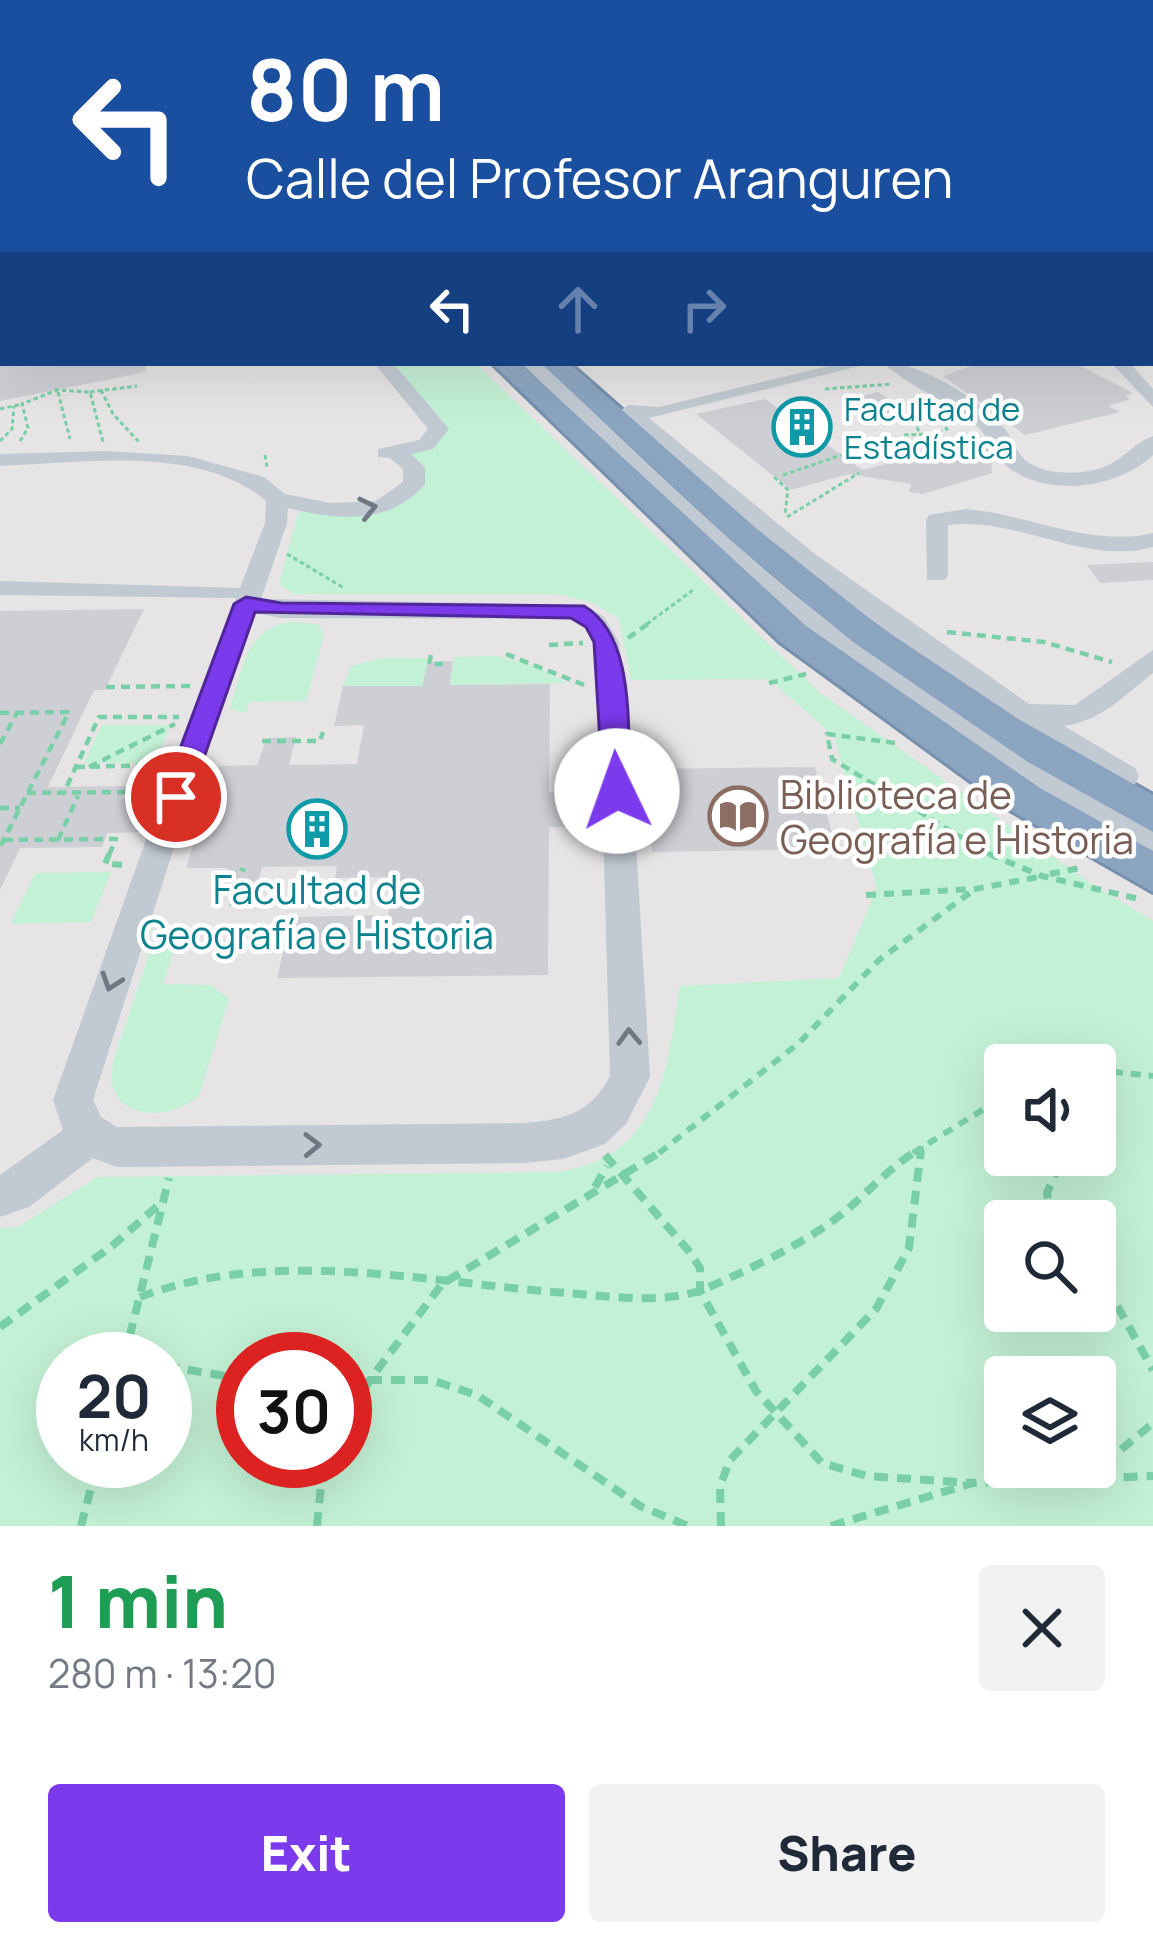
<!DOCTYPE html>
<meta charset="utf-8">
<style>
body{margin:0;font-family:Manrope,sans-serif;background:#f2f2f3;color:#1f2937;height:100vh;display:flex;flex-direction:column;font-size:45px;white-space:nowrap}
*{box-sizing:border-box;margin:0}
p{font-size:39px;color:#747a83}
.icon{flex:none;width:66px;height:66px;fill:none;stroke:currentColor;stroke-width:2;stroke-linecap:round;stroke-linejoin:round}
.map{position:relative;height:1526px;overflow:hidden}
.side{display:flex;flex-direction:column;background:#fff;flex:1}
.side>*{flex:none}
.top-card{position:absolute;left:0px;top:0px;width:1155px;height:366px;box-shadow:0 12px 48px #0002;background:#1a4fa0;color:#fff;overflow:hidden}
.controls{position:absolute;left:984px;top:1044px;display:grid;gap:24px}
.controls a{display:grid;place-items:center;width:132px;height:132px;border-radius:12px;background:#fff;box-shadow:0 12px 48px #0002;font-size:60px}
.speed{position:absolute;left:36px;top:1332px;display:flex;gap:24px;font-size:60px;font-weight:700;text-align:center}
.speed>*{display:grid;place-content:center;width:156px;height:156px;border-radius:50%;background:#fff;box-shadow:0 12px 48px #0002;line-height:1}
.speed small{font-size:30px;font-weight:400}
.speed .limit{border:18px solid #d22;background:#fff;color:#111}
.pin{position:absolute;display:grid;place-items:center;width:102px;height:102px;color:#fff;margin:-51px;border:6px solid #fff;border-radius:50%;box-shadow:0 3px 12px #0007}
.me{position:absolute;width:132px;margin:-66px;rotate:357deg;stroke-linejoin:round;filter:drop-shadow(0 0 9px #0008)}
.turn{display:flex;align-items:center;gap:42px;height:252px;padding:0 48px;font-size:54px}
.turn .icon{width:156px;height:156px;stroke-width:2.5}
.turn b{display:block;font-size:84px;line-height:102px}
.lanes{display:flex;align-items:center;height:114px;padding:0 48px;background:#0003;justify-content:center;gap:60px;direction:ltr}
.lanes .off{opacity:.35}
.round{display:grid;place-items:center;flex:none;width:126px;height:126px;border-radius:12px;background:#f2f2f3}
.overview{display:flex;align-items:center;justify-content:space-between;height:204px;padding:0 48px}
h1{font-size:72px;font-weight:800;line-height:90px;color:#1e9e55}
.primary-button{display:flex;gap:24px;margin-top:auto;padding:24px 48px}
.primary-button a{flex:1;height:138px;border-radius:12px;background:#7c3aed;color:#fff;font-size:48px;font-weight:800;line-height:138px;text-align:center}
.primary-button a+a{background:#f2f2f3;color:#1f2937}
.map>svg:first-child{display:block}
.education{fill:#e6e4e5;fill-rule:evenodd}
.green{fill:#c3f1d5;fill-rule:evenodd}
.building{fill:#cdcfd5}
.lines{fill:none;stroke-linecap:round;stroke-linejoin:round}
.minor-tunnel{stroke:#caccce;stroke-width:28;stroke-dasharray:28 15;stroke-linecap:butt}
.highway-casing{stroke:#7690ad;stroke-width:6}
.path-far3{stroke:#7ad0a6;stroke-width:3;stroke-dasharray:4.5 3;stroke-linecap:butt}
.path-far2{stroke:#7ad0a6;stroke-width:4.5;stroke-dasharray:9 6;stroke-linecap:butt}
.path-far1{stroke:#7ad0a6;stroke-width:6;stroke-dasharray:10 8;stroke-linecap:butt}
.path{stroke:#7ad0a6;stroke-width:8;stroke-dasharray:14 9;stroke-linecap:butt}
.minor{fill:#c1cad2;fill-rule:evenodd}
.highway{fill:#8ba5c1;fill-rule:evenodd}
.oneway{stroke:#6e7983}
.route{fill:#7c3aed;stroke:#51269a;stroke-width:3}
.labels{text-anchor:middle;dominant-baseline:central;stroke-width:9;stroke-linejoin:round;paint-order:stroke}
.far-culture-label{font-size:33px;fill:#0d838f;stroke:#fff;text-anchor:start}
.education-label{font-size:39px;fill:#785e54;stroke:#fff;text-anchor:start}
.culture-label{font-size:39px;fill:#0d838f;stroke:#fff}
</style>
<div class="map">
<svg width="1153" height="1526" viewBox="0 0 1153 1526">
<rect width="100%" height="100%" fill="#f5f3f3"/>
<path class="education" d="M0,177L3,363H1152L1153,253V1526H0ZM1005,1065H1095V1155H1005ZM1005,1221H1095V1311H1005ZM63,1359H165V1461H63ZM243,1359H345V1461H243ZM1005,1377H1095V1467H1005Z"/>
<path class="green" d="M391,363H475L820,693L1093,885L1153,921V1526H0V1228L18,1227L97,1177L558,1172C661,1156 666,1072 680,986L839,978L877,888L834,736L769,679L631,680L619,619L593,603L557,594H293L279,584L298,513L402,499L407,454L432,446L444,435L442,420ZM1005,1065H1095V1155H1005ZM1005,1221H1095V1311H1005ZM63,1359H165V1461H63ZM243,1359H345V1461H243ZM1005,1377H1095V1467H1005Z
M293,622L318,624L324,634L306,701L249,702L245,713L230,709C242,670 246,626 293,622Z
M496,656L536,666L566,683L447,685L455,657Z
M381,658H427V686H343L351,666Z
M102,725H170L156,763H84Z
M111,872L91,922L11,924L35,873Z
M168,939H177L163,984L211,985L229,999L199,1096C176,1114 142,1121 119,1100L111,1083L113,1062L152,945Z"/>
<path class="building" d="M0,363H145L146,372L0,401Z
M979,363H1075L1133,393L1125,396L1131,399L1108,406L1120,412L1025,435L943,376Z
M878,392L903,408L872,416L847,400Z
M765,399L862,470L982,439L991,453L992,473L923,494L909,492L911,484L849,474L791,490L696,414Z
M1153,562V580L1100,583L1087,565Z
M144,609L105,690H94L48,787L127,786L121,798H156L165,809H187L197,797H209L219,766L257,765L267,738L296,737L289,765L357,764L364,725L334,726L343,686H422L428,662L453,661L450,685L550,684L549,792H598L606,803H628L636,791H647L645,769L815,767L836,849L652,852L650,826H639L631,815L620,812L607,815L599,827H549L548,975L277,978L291,917L388,915L394,877L335,878L337,866L262,867L255,894H220L228,868H186L194,842L180,843L183,830L174,818L149,819L144,832L107,833L102,847L20,848L0,890V611Z"/>
<g class="lines">
<path class="minor-tunnel" d="M617,791L619,828
M163,832L176,797"/>
<defs>
<path id="highway" d="M492,363H520L806,626L1040,788L1153,851V892L1010,810L780,642Z
M541,363H569L757,529L879,626L1020,720L1153,795V832L1028,762L853,642L734,543Z"/>
</defs>
<use href="#highway" class="highway-casing"/>
<path class="path-far3" d="M825,389L891,384
M101,390L113,414L139,442
M58,392L70,439
M90,392L137,386
M0,409L22,404
M919,431L913,420L944,415
M904,435L935,434
M0,441L12,429L14,406
M20,441L28,428L22,404L57,390L90,392L103,442
M929,452L935,434L947,429L938,419
M265,455L267,467
M783,475L894,437
M774,477L788,490L785,514
M787,517L859,473
M287,554L344,588
M647,624L693,590"/>
<path class="path-far2" d="M947,632L1044,642L1112,662
M628,638L652,621
M549,645L583,643
M506,654L584,685
M431,655L429,664H443
M769,683L806,674
M106,687L190,686
M0,713L69,712L0,847
M262,741H320L323,732
M895,743L827,734L832,759L994,857
M0,744L17,713
M76,767L160,765
M89,767L175,724
M67,786L99,717H179
M27,793L135,792L144,766
M0,808H20
M4,840L116,839L108,857
M58,840L78,796"/>
<path class="path-far1" d="M109,854L105,864L128,865
M989,854L1042,876L1139,899
M1050,874L1085,867
M866,895L975,889L1038,877
M232,906L243,868
M1095,1070L1153,1076
M659,1153L799,1043L879,960L975,889
M913,1153L1005,1096
M920,1153L921,1146"/>
<path class="path" d="M605,1155L688,1250L700,1268V1291L756,1391L822,1463L867,1476L973,1483
M595,1187L607,1166
M1052,1221L1047,1193L1063,1155
M1095,1266L1153,1370
M140,1297C274,1246 428,1283 567,1293C608,1296 664,1305 704,1289C741,1274 802,1244 834,1220C864,1198 885,1170 918,1150
M0,1327L112,1246L163,1201
M129,1343L154,1359
M124,1359L169,1178
M165,1366L243,1379
M345,1380H431L477,1395L640,1506L688,1526
M345,1432L369,1381L442,1284L664,1150
M1086,1479L1153,1423
M81,1526L98,1461
M317,1526L321,1485L332,1461
M721,1526L720,1486L730,1460L876,1309L909,1248L921,1150
M831,1526L973,1483L1153,1476"/>
<path class="minor" d="M1152,234H1153V242H1152Z
M3,260V270L0,271V261Z
M3,294V304L0,305V295Z
M1152,306H1153V316H1152Z
M1152,346H1153V357H1152Z
M374,363H393L449,429L433,449L411,454L425,467V484C389,526 337,520 288,508L287,523L261,599L585,605L604,617L619,642L632,791L628,799H606L602,791L593,642L585,628L570,619L281,618L256,613L192,797L187,805H165L160,797L236,598L0,595V581L240,588L265,523L266,501C199,444 82,463 0,466V454L105,451L188,456L264,477L285,494L331,503L376,501L403,482V469L390,458L378,457V449L419,440L428,429Z
M521,363H541C635,450 726,542 828,621C930,700 1041,765 1153,829V857L969,748L845,661L733,566Z
M841,363H872L649,418L815,554L1029,704L1075,705L1153,650V673C1123,696 1103,720 1064,726L1135,768L1139,776L1135,784H1113L983,701L859,611L739,516L619,411L629,405L659,407Z
M884,363C923,363 979,399 1005,429C1013,438 1016,452 1025,460C1044,475 1076,475 1098,469C1121,463 1133,443 1153,436V455C1120,487 1052,498 1012,470C994,458 989,434 971,420C944,399 908,386 884,363Z
M1111,363H1130L1153,389V407Z
M966,509C1028,514 1092,548 1153,533V547C1085,566 1018,516 948,525V575L945,580H927L926,520L929,515Z
M619,816L630,819L635,828L650,1077L626,1124L605,1144L563,1159L525,1163L117,1167L93,1158L29,1207L0,1217V1175L63,1130L53,1100L152,823H174L179,832L93,1100L101,1117L117,1127L525,1123C566,1119 590,1114 610,1076L603,828L608,819Z"/>
<use href="#highway" class="highway"/>
</g>
<defs><path id="oneway-chevron" d="M-2-3.5L2.5 0L-2 3.5" fill="none" stroke-width="1.6" stroke-linecap="round" stroke-linejoin="round" transform="scale(3)"/></defs>
<g class="oneway">
<use href="#oneway-chevron" transform="translate(368 508) rotate(-13)"/>
<use href="#oneway-chevron" transform="translate(111 982) rotate(109)"/>
<use href="#oneway-chevron" transform="translate(629 1037) rotate(-92)"/>
<use href="#oneway-chevron" transform="translate(312 1145) rotate(-1)"/>
</g>
<linearGradient id="sky" x2="0" y2="1"><stop stop-color="#85c3ea"/><stop offset="0.45" stop-color="#fafafa"/><stop offset="1" stop-color="#fafafa" stop-opacity="0"/></linearGradient>
<rect width="1153" height="391" fill="url(#sky)"/>
<path class="route" d="M246,597L281,603L584,606C638,638 626,734 631,791L617,801L603,791L594,642L586,627L571,618L255,612L190,797L186,805H166L162,797L234,604Z"/>
<defs>
<symbol id="building-ring" viewBox="-11 -11 22 22"><circle r="9.5" fill="#fff" stroke="#0f9aa8" stroke-width="1.5"/><path d="M-4-6H4V6H1V3H-1V6H-4ZM-2.5-4.3h1.7v1.8h-1.7ZM.8-4.3h1.7v1.8H.8ZM-2.5-1h1.7V.8h-1.7ZM.8-1h1.7V.8H.8Z" fill="#0f9aa8"/></symbol>
<symbol id="library-ring" viewBox="-11 -11 22 22"><circle r="9.5" fill="#fff" stroke="#8d6e63" stroke-width="1.5"/><path d="M-6-4Q-3-5.5-.7-3.5V5Q-3 3-6 4ZM6-4Q3-5.5 .7-3.5V5Q3 3 6 4Z" fill="#8d6e63"/></symbol>
</defs>
<g fill-rule="evenodd">
<use href="#building-ring" x="769" y="394" width="66" height="66"/>
<use href="#library-ring" x="705" y="783" width="66" height="66"/>
<use href="#building-ring" x="284" y="796" width="66" height="66"/>
</g>
<g class="labels">
<g class="far-culture-label">
<text x="844" y="408">Facultad de<tspan x="844" dy="38">Estadística</tspan></text>
</g>
<g class="education-label">
<text x="780" y="794">Biblioteca de<tspan x="780" dy="45">Geografía e Historia</tspan></text>
</g>
<g class="culture-label">
<text x="317" y="889">Facultad de<tspan x="317" dy="45">Geografía e Historia</tspan></text>
</g>
</g>
</svg>
<div class="controls">
<a><svg class="icon" aria-label="sound" viewBox="0 0 24 24"><path d="M4 9h4l5-4v14l-5-4H4zM17 9q2 3 0 6"/></svg></a>
<a><svg class="icon" aria-label="search" viewBox="0 0 24 24"><circle cx="10" cy="10" r="6"/><path d="M15 15l6 6"/></svg></a>
<a><svg class="icon" aria-label="layers" viewBox="0 0 24 24"><path d="M12 4l9 5-9 5-9-5zM3 14l9 5 9-5"/></svg></a>
</div>
<div class="speed"><div>20<small>km/h</small></div><div class="limit">30</div></div>
<div class="pin" style="left:176px;top:797px;background:#d93025"><svg class="icon" aria-label="arrive" viewBox="0 0 24 24"><path d="M6 21V4h12l-3 4 3 4H6"/></svg></div>
<svg class="me" style="left:617px;top:791px" viewBox="-20 -20 40 40"><circle r="19" fill="#fff"/><path d="M0-13L10 11 0 6-10 11z" fill="#7c3aed"/></svg>
<div class="top-card">
<div class="turn"><svg class="icon" aria-label="left" viewBox="0 0 24 24"><path d="M17 20v-9H6M10 6l-5 5 5 5"/></svg><div><b>80 m</b>Calle del Profesor Aranguren</div></div>
<div class="lanes"><svg class="icon" aria-label="left" viewBox="0 0 24 24"><path d="M17 20v-9H6M10 6l-5 5 5 5"/></svg><svg class="icon off" aria-label="ahead" viewBox="0 0 24 24"><path d="M12 20V5M6 11l6-6 6 6"/></svg><svg class="icon off" aria-label="right" viewBox="0 0 24 24"><path d="M7 20v-9h11M14 6l5 5-5 5"/></svg></div>
</div>
</div>
<section class="side">
<div class="overview"><div><h1>1 min</h1><p>280 m · 13:20</p></div><a class="round"><svg class="icon" aria-label="close" viewBox="0 0 24 24"><path d="M6 6l12 12M18 6L6 18"/></svg></a></div>
<div class="primary-button"><a>Exit</a><a>Share</a></div>
</section>
